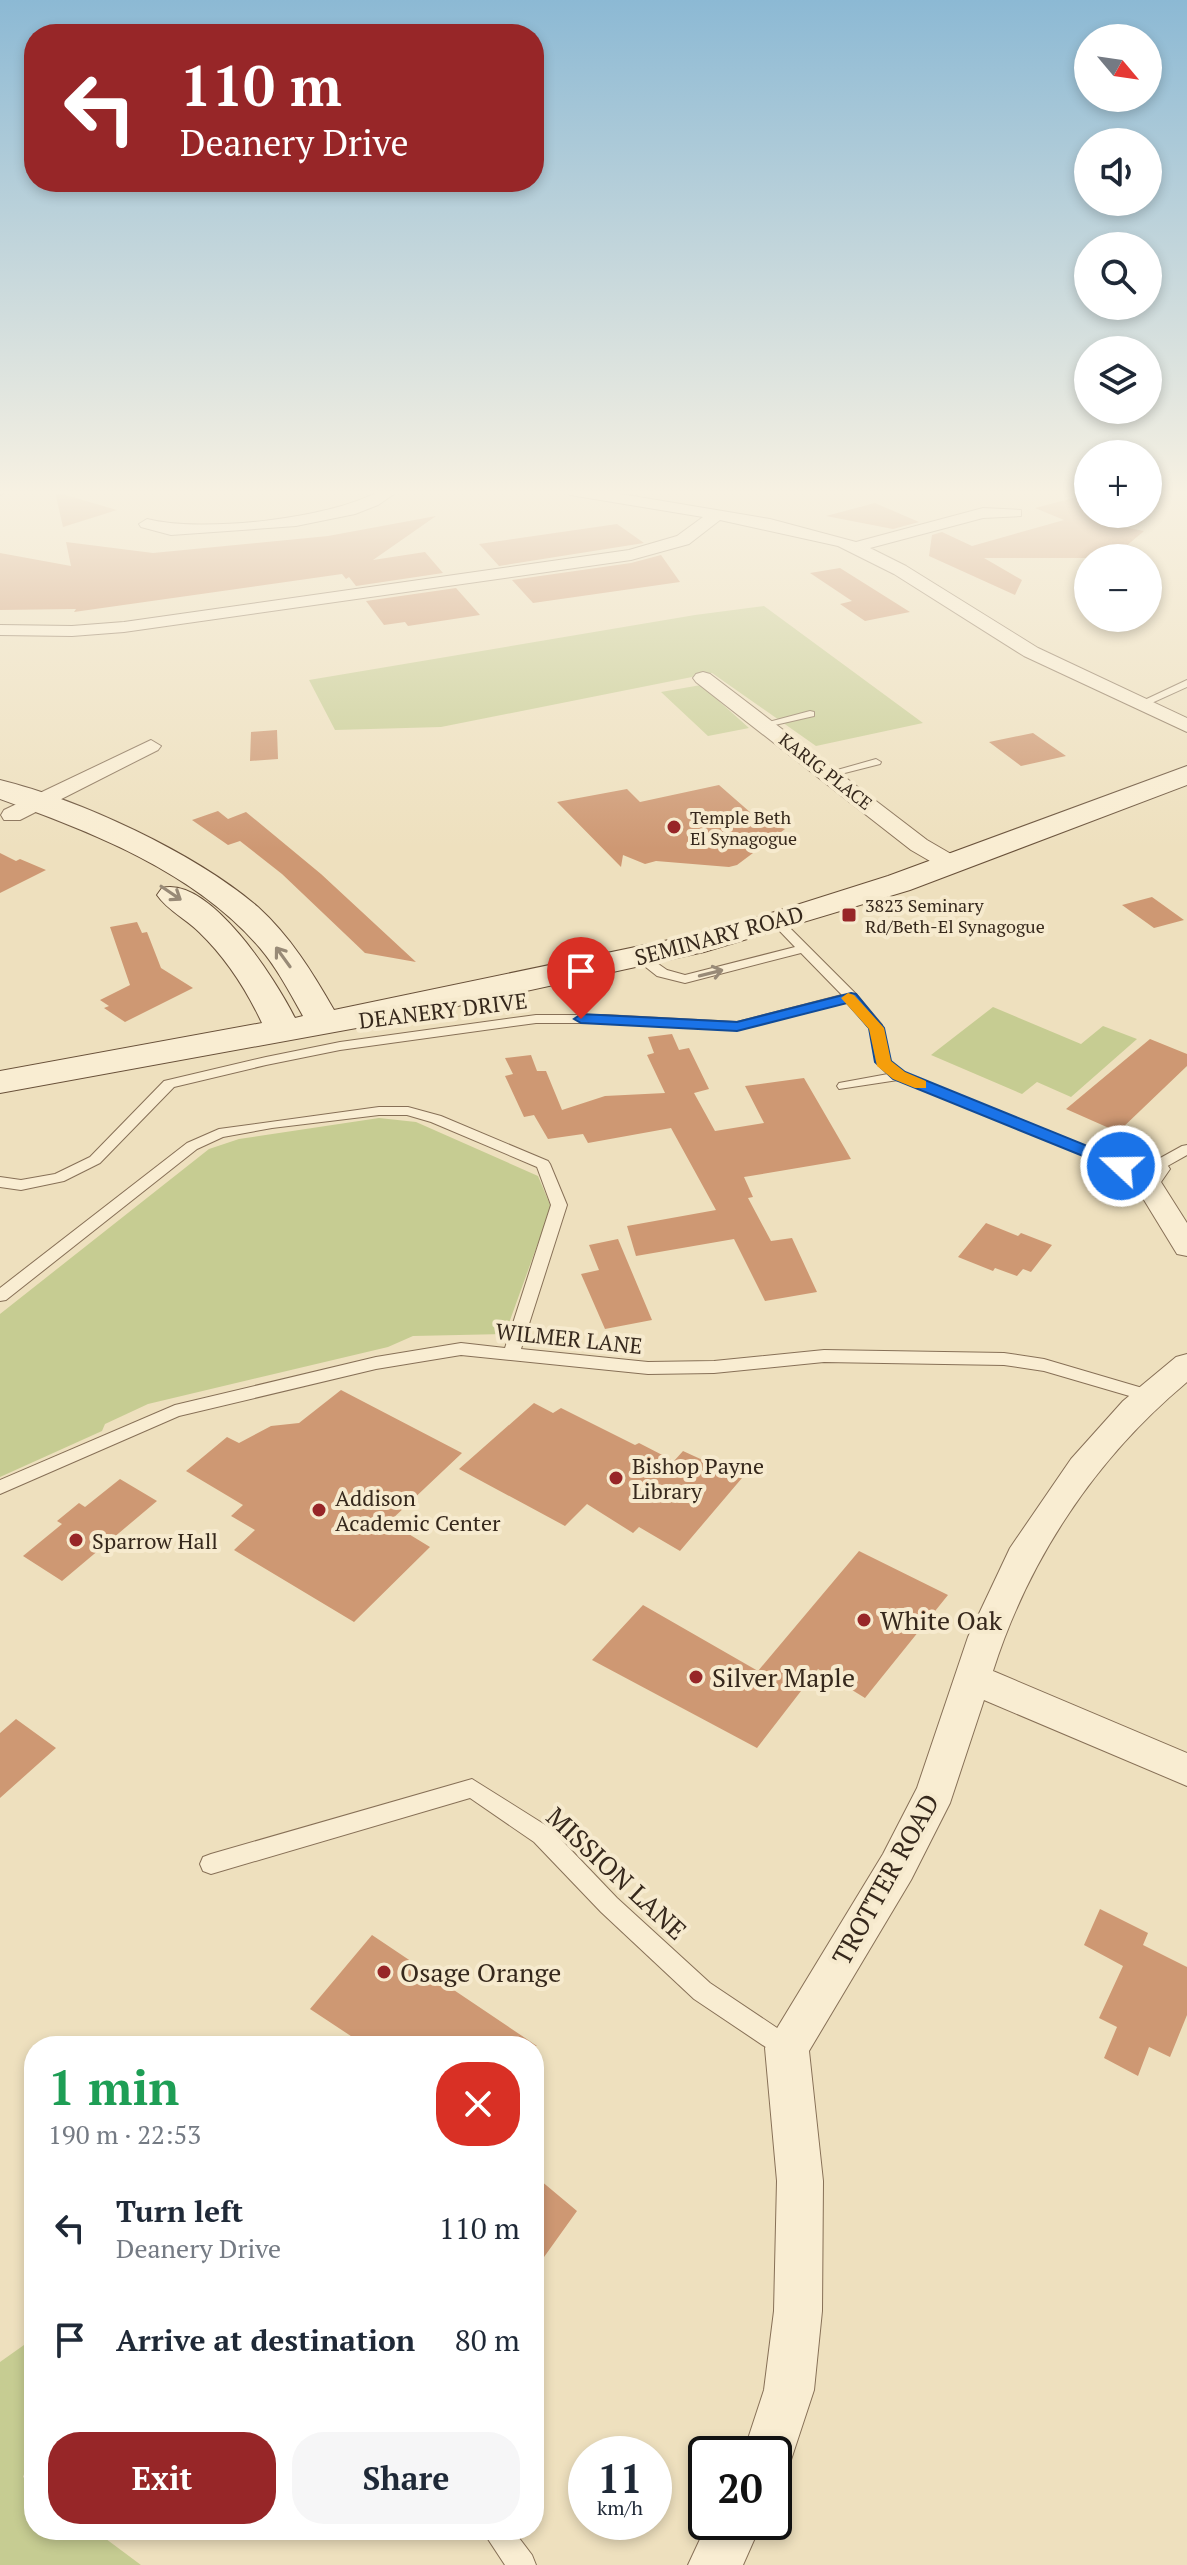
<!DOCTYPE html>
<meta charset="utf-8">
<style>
body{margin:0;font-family:"PT Serif",serif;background:#f6f6f7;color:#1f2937;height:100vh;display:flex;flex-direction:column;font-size:30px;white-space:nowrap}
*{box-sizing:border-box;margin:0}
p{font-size:26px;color:#747a83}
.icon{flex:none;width:44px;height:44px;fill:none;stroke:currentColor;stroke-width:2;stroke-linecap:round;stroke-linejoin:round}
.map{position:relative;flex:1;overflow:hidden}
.drawer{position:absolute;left:24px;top:2036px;width:520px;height:504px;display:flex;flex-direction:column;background:#fff;border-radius:32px;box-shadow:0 4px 12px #0003}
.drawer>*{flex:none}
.top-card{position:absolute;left:24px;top:24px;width:520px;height:168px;border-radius:32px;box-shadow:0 4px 12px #0003;background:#972628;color:#fff;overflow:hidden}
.needle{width:52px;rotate:119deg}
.fabs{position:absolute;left:1074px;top:24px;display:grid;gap:16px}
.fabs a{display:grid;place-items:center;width:88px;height:88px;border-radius:50%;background:#fff;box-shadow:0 4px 12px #0003;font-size:40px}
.speed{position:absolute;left:568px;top:2436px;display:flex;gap:16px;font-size:40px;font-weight:700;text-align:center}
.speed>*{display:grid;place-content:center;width:104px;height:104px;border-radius:50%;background:#fff;box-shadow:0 4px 12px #0003;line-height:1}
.speed small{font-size:20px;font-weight:400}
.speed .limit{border:4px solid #111;border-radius:12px;background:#fff;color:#111}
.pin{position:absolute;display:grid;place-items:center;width:68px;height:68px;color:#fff;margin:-82px -34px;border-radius:50% 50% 50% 0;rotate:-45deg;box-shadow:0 0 8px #0007}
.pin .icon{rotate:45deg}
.me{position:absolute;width:88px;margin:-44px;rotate:291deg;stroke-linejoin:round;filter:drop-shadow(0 0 6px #0008)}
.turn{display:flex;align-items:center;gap:28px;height:168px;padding:0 24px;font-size:36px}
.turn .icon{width:104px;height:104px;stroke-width:2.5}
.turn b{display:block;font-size:56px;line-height:68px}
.round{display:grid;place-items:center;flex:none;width:84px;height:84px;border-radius:32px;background:#f6f6f7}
.headline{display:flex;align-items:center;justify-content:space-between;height:136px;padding:0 24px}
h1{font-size:48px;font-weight:700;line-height:60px;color:#1e9e55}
.primary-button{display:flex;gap:16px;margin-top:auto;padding:16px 24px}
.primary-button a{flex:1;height:92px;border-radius:32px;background:#972628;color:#fff;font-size:32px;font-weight:700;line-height:92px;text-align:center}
.primary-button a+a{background:#f6f6f7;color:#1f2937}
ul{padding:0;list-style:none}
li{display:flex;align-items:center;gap:24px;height:112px;padding:0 24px}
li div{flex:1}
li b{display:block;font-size:30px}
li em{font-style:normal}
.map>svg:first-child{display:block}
.green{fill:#c6cc92}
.building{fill:#ce9873}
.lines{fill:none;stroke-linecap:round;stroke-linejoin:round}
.lane-casing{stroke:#877057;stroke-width:2}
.street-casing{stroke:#877057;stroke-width:2}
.secondary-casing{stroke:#69513a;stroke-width:2}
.lane{fill:#f9edd2;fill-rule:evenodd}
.street{fill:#f9edd2;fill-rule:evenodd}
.secondary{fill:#f9edd2;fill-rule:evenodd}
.oneway{stroke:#988a77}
.route{fill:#1a73e8;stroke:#114b97;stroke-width:2}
.slow{fill:#f59e0b}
.poi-dot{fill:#972628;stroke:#f6eace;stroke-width:3}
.labels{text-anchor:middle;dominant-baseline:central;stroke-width:8;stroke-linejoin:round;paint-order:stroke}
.far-street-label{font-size:18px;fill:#36281c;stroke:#f6eace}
.far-poi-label{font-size:18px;fill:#36281c;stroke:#f6eace;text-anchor:start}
.street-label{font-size:22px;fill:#36281c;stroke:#f6eace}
.poi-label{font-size:22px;fill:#36281c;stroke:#f6eace;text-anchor:start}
.near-poi-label{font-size:26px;fill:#36281c;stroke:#f6eace;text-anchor:start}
.near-street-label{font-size:26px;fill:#36281c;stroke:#f6eace}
</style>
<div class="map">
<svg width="1187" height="2565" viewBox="0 0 1187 2565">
<rect width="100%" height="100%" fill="#eee0be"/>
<path class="green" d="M764,606L923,723L816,746L712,673L441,727L335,730L309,680L695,615Z
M701,685L749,728L708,736L661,692Z
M993,1007L1081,1044L1103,1026L1137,1039L1071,1097L1037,1082L1022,1094L931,1055Z
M379,1118L416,1122L538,1176L551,1207L505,1334L413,1336L388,1347L148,1404L105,1424L102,1431L0,1477V1314L209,1149L239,1139Z
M24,2345L34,2360V2447L23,2477L34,2485V2530H94L141,2565H0V2362Z"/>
<path class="building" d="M55,492L117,510L63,527Z
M1077,497L1088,501V514L1113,525L1144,531L1112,558H984L1022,580L1015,595L929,556L932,535L942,532L972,546L1064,520L1035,508Z
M875,503L919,522L893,529L826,516Z
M436,516L373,560L425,552L443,573L356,586L349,577L346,579L342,574L74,612L76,609L0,610V553L71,566L66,542L153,553L328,536Z
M617,524L644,543L499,566L479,544Z
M661,555L680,582L533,603L512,580L631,563Z
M840,568L910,612L865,621L840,604L852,601L810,573Z
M456,588L480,615L408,626L405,622L384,625L366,601Z
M277,730L278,759L250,761L251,732Z
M1033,733L1066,756L1021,766L989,742Z
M719,785L759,820L785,829L737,865L729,867L656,861L645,864L623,855L621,867L557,802L627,789L640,802Z
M218,811L228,819L246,812L321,874L416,962L365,953L282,874L240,841L228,845L192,820Z
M0,853L16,861L20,859L46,870L0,893Z
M1152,897L1184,920L1154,928L1122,905Z
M137,922L142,933L147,932L161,968L193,988L125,1022L104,1008L109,1006L100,1000L130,985L110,927Z
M672,1034L679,1050L689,1048L709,1089L694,1093L715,1131L764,1123L745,1086L804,1078L851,1159L744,1177L753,1197L748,1198L771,1241L792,1238L817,1292L765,1301L734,1239L636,1256L627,1226L716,1210L671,1128L588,1143L583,1134L548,1139L534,1115L524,1117L505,1076L513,1074L505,1058L531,1055L537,1071H546L562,1110L605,1096L665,1093L647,1055L654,1053L648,1037Z
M1150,1039L1187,1054V1066L1118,1132L1066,1109Z
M986,1223L1018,1236L1021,1233L1052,1245L1031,1272L1023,1269L1017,1276L995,1268L993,1271L958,1257Z
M618,1239L652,1320L605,1329L581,1274L599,1270L589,1245Z
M341,1390L462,1453L389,1522L430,1547L354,1622L234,1550L255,1530L231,1516L243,1505L186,1471L227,1437L239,1443L271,1426L299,1423Z
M534,1403L553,1413L561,1408L635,1445L639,1443L674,1461L683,1451L742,1478L680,1551L639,1527L633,1533L587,1504L565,1526L459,1469Z
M120,1479L157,1501L62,1581L23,1556L62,1524L57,1521L79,1503L85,1507Z
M859,1551L948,1595L865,1698L818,1669L757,1748L592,1660L643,1605L758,1671Z
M16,1719L56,1748L0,1798V1733Z
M1100,1909L1148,1933L1143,1945L1187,1967V2015L1170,2057L1149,2047L1138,2076L1104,2058L1117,2027L1099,2018L1123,1966L1084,1945Z
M372,1935L537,2046H366L310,2009Z
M534,2175L577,2211L534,2271Z"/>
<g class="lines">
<defs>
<path id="lane" d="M1187,680V687L1145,706L1136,704Z
M810,711L814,712V716L766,727L761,724Z
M876,759L881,762L880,764L829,777L823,774Z
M777,918L781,919L856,994L882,1025L890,1061L904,1073L1150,1172L1149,1169L1153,1162L1182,1146L1187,1145V1155L1164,1168L1161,1172L1153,1173L1157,1177L1150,1182L898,1080L839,1089L837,1086L839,1083L888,1074L876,1062L870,1029L848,1002L737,1030L604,1023H536L340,1050L266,1065L174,1087L100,1163L64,1181L21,1190L0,1187V1177L21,1180L55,1174L90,1157L164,1081L266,1057L340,1042L536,1015H604L737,1022L842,995L801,953L685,983L657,976L633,957L634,954H644L667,970L685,975L795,947L771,922Z
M379,1107H408L441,1116L548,1161L550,1164L567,1205L521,1349L648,1362L714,1361L824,1350L1004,1353L1044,1359L1156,1392L1159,1396L1156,1400L1150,1402L1044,1371L1004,1365L824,1362L714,1373L648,1374L461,1355L376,1369L179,1416L0,1494V1480L175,1405L376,1357L461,1343L505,1348L551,1205L537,1167L431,1122L407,1115H379L272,1128L223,1137L197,1149L6,1300L0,1301V1288L187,1143L219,1129Z
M472,1779L550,1828L617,1898L710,1983L795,2040L799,2048L795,2056L787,2059L779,2056L694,1999L601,1912L534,1842L470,1798L211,1874L203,1871L200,1864L203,1857L211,1854Z
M482,2530H513L532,2555L536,2565H505Z"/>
<path id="street" d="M0,490H9L0,495Z
M381,490H400L378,505L355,514L296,526L171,535L141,527L139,524L147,519C201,533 332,519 381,490Z
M562,490H597L770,519L856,542L983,508L1021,510V516L983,518L870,548L906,566L1038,648L1187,718V732L1024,656L894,574L838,546L720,520L689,544L631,560L124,632L72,636L0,635V625L72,626L124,622L629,550L677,536L703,517L570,495Z
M703,672L710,674L927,840L958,858L961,863L958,868H942L911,850L696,682L693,678L696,674Z
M151,740L161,746L158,750L20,820H4L1,815L4,810Z
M1156,1160L1166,1163L1170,1169L1161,1182L1187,1223V1256L1177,1254L1133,1182L1146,1163Z
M1187,1354V1382C1096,1458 1029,1558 993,1671L1187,1753V1786L984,1700L950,1803L911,1880L809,2051L823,2181L822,2311L814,2390L787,2472L774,2478V2454H743L764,2390L774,2311L777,2181L765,2048L883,1854L917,1788L968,1637L1010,1548L1071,1459L1123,1401L1176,1357Z
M708,2522H762L743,2565H688Z"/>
<path id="secondary" d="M1187,766V785L910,890L704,952L362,1027L0,1093V1071L262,1023C246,989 226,958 199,932C186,919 167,910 157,895L162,888C210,876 276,980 295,1018L303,1016C290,993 277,968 260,948C195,872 92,832 0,799V780C81,800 195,853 258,907C290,936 313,973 334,1010L688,936L765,915L888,876Z"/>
</defs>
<use href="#lane" class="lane-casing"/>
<use href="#street" class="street-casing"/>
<use href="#secondary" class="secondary-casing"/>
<use href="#lane" class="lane"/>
<use href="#street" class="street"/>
<use href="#secondary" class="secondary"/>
</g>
<defs><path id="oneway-shaft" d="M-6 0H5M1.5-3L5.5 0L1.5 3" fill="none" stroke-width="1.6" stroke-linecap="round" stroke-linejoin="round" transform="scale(2)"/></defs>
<g class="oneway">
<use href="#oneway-shaft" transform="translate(171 893) rotate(34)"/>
<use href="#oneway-shaft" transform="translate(283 957) rotate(-126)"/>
<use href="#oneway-shaft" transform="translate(711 973) rotate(-14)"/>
</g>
<linearGradient id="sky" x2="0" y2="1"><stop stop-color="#8cb9d4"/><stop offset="0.58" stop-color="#f7f1e2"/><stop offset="1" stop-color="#f7f1e2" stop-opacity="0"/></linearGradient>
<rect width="1187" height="849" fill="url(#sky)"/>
<path class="route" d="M851,993L856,994L884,1028L891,1061L905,1072L1127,1162L1130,1166L1127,1169H1115L893,1079L875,1062L869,1028L847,1003L737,1031L581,1023L574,1019L581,1014L737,1022Z"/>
<path class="slow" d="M848,993L854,995L884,1028L891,1061L905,1072L926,1081V1088H915L893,1079L877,1066L869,1029L841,998Z"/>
<g class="poi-dot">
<circle cx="674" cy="827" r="8"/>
<rect x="841" y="907" width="16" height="16" rx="4"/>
<circle cx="616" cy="1478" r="8"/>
<circle cx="319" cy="1510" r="8"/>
<circle cx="76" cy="1540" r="8"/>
<circle cx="864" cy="1620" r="8"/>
<circle cx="696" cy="1677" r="8"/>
<circle cx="384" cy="1972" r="8"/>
</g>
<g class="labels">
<g class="far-street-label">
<text transform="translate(826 771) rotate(38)">KARIG PLACE</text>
</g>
<g class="far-poi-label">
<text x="690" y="817">Temple Beth<tspan x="690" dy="21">El Synagogue</tspan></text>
<text x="865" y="905">3823 Seminary<tspan x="865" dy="21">Rd/Beth-El Synagogue</tspan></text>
</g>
<g class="street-label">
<text transform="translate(719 935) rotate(-15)">SEMINARY ROAD</text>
<text transform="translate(443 1010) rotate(-7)">DEANERY DRIVE</text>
<text transform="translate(569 1338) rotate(6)">WILMER LANE</text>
</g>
<g class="poi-label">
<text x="632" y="1465">Bishop Payne<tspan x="632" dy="25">Library</tspan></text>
<text x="335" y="1497">Addison<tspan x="335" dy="25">Academic Center</tspan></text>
<text x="92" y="1540">Sparrow Hall</text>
</g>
<g class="near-poi-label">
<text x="880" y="1620">White Oak</text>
<text x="712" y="1677">Silver Maple</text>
<text x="400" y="1972">Osage Orange</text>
</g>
<g class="near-street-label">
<text transform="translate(617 1873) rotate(43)">MISSION LANE</text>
<text transform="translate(885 1879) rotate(-61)">TROTTER ROAD</text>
</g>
</g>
</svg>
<div class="fabs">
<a><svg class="needle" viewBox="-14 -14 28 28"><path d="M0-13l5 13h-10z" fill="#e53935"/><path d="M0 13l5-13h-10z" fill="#747a83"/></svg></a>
<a><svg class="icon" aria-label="sound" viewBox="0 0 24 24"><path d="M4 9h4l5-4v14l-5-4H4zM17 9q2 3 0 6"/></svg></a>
<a><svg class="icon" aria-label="search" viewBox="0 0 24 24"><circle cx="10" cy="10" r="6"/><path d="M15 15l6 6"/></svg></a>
<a><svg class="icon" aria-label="layers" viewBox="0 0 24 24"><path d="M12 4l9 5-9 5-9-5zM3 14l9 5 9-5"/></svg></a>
<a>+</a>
<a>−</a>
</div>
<div class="speed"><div>11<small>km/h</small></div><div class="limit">20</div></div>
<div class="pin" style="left:581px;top:1019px;background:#d93025"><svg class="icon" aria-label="arrive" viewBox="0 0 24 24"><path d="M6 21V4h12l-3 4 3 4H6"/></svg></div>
<svg class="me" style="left:1121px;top:1166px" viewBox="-20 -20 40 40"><circle r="17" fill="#1a73e8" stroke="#fff" stroke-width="3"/><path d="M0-11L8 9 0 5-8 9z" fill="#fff"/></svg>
<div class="top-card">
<div class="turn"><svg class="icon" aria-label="left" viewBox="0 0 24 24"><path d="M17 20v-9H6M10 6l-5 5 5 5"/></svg><div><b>110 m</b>Deanery Drive</div></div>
</div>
<section class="drawer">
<div class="headline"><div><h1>1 min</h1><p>190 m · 22:53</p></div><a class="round" style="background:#d93025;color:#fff"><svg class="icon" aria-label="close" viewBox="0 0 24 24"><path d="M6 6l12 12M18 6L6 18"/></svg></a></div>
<ul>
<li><svg class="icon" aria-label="left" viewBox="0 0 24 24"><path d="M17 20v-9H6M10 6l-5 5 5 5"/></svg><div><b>Turn left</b><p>Deanery Drive</p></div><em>110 m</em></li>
<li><svg class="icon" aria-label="arrive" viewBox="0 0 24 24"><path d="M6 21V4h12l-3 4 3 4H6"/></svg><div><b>Arrive at destination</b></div><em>80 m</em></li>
</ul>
<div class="primary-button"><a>Exit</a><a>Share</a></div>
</section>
</div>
